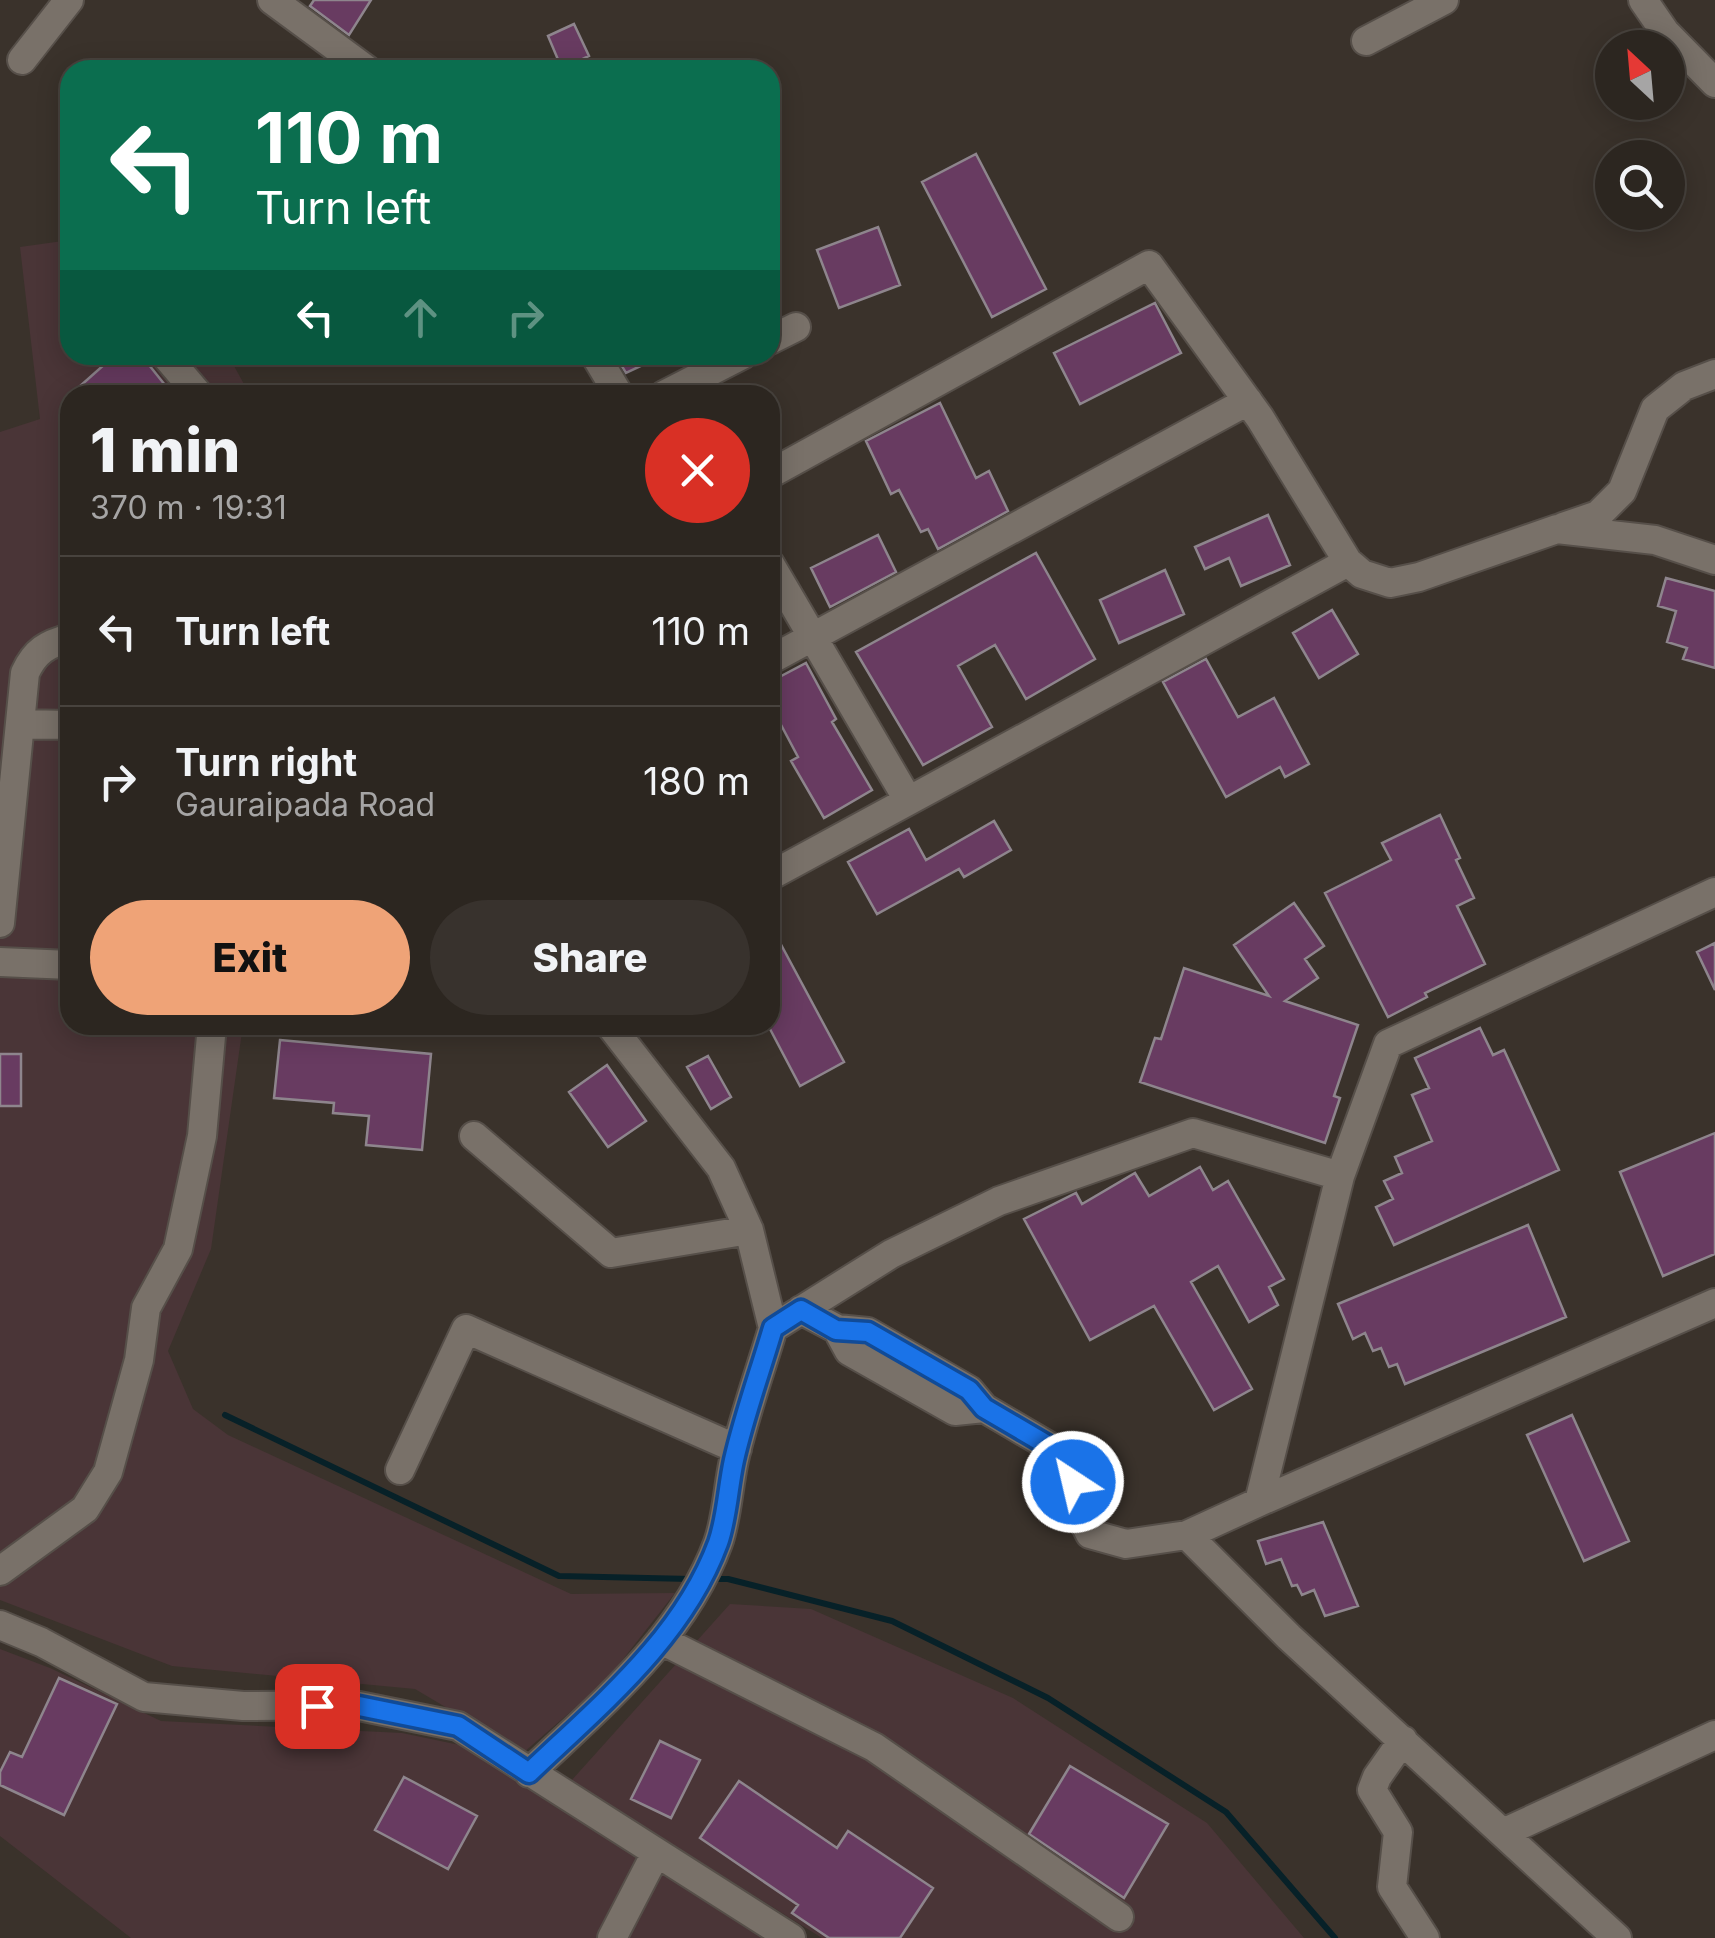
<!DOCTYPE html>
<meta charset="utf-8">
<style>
body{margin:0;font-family:Inter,sans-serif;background:#38322d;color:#f1f3f6;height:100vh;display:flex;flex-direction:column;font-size:38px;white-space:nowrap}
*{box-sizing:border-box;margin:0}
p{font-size:32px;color:#a6a5a5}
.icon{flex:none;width:55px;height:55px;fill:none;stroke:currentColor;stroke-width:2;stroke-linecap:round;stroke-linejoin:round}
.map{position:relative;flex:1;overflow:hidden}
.sheet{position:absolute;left:60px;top:385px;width:720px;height:650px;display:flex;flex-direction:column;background:#2c2620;border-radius:30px;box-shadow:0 5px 25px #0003,0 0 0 2px #48433e}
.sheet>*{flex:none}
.guide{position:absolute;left:60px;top:60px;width:720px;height:305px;border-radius:30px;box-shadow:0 5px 25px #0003,0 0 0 2px #48433e;background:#0b6e4f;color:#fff;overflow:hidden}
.needle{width:65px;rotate:334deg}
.buttons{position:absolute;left:1595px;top:30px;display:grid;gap:20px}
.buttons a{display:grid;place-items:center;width:90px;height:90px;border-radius:50%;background:#2c2620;box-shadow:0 5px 25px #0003,0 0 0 2px #48433e;font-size:50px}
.pin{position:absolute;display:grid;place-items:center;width:85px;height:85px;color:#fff;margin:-42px;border-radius:20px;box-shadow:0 5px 15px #0006}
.me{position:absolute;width:110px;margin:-55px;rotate:325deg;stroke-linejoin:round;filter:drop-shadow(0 0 8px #0008)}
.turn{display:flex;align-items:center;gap:35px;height:210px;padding:0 30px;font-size:45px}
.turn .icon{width:130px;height:130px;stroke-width:2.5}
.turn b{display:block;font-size:70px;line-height:85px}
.lanes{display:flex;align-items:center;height:95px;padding:0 30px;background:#0003;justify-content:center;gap:50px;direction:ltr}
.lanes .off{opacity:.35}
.round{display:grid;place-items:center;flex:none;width:105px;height:105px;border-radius:52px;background:#38322d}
.summary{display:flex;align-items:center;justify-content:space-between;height:170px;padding:0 30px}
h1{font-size:60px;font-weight:800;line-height:75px}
.primary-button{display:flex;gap:20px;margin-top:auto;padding:20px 30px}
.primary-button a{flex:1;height:115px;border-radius:60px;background:#efa377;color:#111;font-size:40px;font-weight:800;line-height:115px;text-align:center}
.primary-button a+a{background:#38322d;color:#f1f3f6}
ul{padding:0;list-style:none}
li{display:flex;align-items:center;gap:30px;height:150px;padding:0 30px;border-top:2px solid #48433e}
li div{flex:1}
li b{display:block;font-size:38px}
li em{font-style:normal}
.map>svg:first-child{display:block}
.industrial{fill:#4a3537}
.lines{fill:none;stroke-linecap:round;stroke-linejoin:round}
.stream{stroke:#072128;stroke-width:6}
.building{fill:#683b61;stroke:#8e858d;stroke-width:2.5}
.minor-casing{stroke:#564f49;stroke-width:32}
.minor{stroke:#797169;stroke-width:28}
.route-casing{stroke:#114b97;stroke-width:25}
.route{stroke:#1a73e8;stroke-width:18}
</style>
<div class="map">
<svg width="1715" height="1938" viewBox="0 0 1715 1938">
<rect width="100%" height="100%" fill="#3a322b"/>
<path class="industrial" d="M70,240V355H228L250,395H70V1025H243L211,1249L168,1351L193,1409L228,1435L571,1594L675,1593L606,1681L523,1753L415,1689L172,1666L0,1600V432L40,419L20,247Z
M730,1604L811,1609L1013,1698L1207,1823L1304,1938H822L571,1781Z
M0,1649L50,1668L161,1721L402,1733L474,1748L776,1938H131L0,1836Z"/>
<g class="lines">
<path class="stream" d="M225,1415L559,1576L691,1579
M709,1579H728L892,1621L1048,1698L1226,1812L1335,1938"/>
</g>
<path class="building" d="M314,0H371L349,35L310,6Z
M574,24L589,56L562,69L548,36Z
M976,154L1046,289L992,317L922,182Z
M878,227L900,285L839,308L817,250Z
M1155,303L1181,353L1080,404L1054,353Z
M115,355H141L173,395H70Z
M615,355H664L626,373Z
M940,403L976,478L989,471L1008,511L938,549L928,529L921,532L899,490L891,494L866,441Z
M1268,515L1290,565L1241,586L1229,558L1205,569L1195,547Z
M878,535L896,572L830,607L811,568Z
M1036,553L1095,659L1026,699L995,645L958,666L992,727L923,765L856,652Z
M1165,570L1184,614L1119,643L1100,600Z
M1666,578L1715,591V668L1683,659L1687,648L1667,642L1676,611L1658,606Z
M1332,610L1358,654L1319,678L1293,633Z
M1206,659L1238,717L1274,698L1309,764L1285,777L1280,767L1226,797L1163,682Z
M806,663L836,719L832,722L872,790L824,818L791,761L798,757L770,704V682Z
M1440,815L1460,858L1456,860L1474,898L1457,906L1485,964L1425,993L1427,997L1388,1017L1325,893L1391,860L1382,843Z
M994,821L1011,850L964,877L959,869L877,914L848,862L909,829L926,860Z
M1294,903L1324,946L1305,959L1318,978L1285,1001L1358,1025L1334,1096L1340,1098L1325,1143L1140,1082L1155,1038L1161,1039L1184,968L1269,996L1234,945Z
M770,924L844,1062L800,1086L770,1029Z
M1715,943V990L1697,952Z
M1480,1028L1493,1055L1504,1050L1559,1170L1394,1245L1376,1207L1393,1199L1384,1181L1402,1173L1395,1157L1432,1141L1412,1095L1429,1088L1415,1058Z
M280,1040L431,1054L422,1150L366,1145L369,1116L333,1113L334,1103L274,1098Z
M0,1054H21V1106H0Z
M708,1056L731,1097L711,1109L687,1067Z
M607,1065L646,1121L608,1147L569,1092Z
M1715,1133V1254L1663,1276L1620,1172Z
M1200,1167L1213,1190L1228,1181L1284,1279L1269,1287L1278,1305L1249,1322L1218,1266L1191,1282L1252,1389L1214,1410L1154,1306L1090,1340L1024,1219L1076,1193L1082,1204L1135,1173L1149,1196Z
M1528,1225L1566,1317L1405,1384L1397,1364L1389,1367L1381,1348L1373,1351L1365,1333L1353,1339L1338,1304Z
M1572,1415L1629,1541L1584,1561L1527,1435Z
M1323,1522L1358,1606L1325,1616L1314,1590L1302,1595L1297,1585L1292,1586L1281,1559L1266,1564L1258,1541Z
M59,1678L117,1704L64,1815L0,1785V1772L10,1752L22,1757Z
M660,1741L700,1760L671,1818L631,1799Z
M1070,1766L1168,1824L1124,1898L1029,1834Z
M404,1777L477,1816L448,1869L375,1830Z
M739,1781L837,1848L848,1831L933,1888L900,1938H829L792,1913L798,1905L700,1838Z"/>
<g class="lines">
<defs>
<path id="minor" d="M272,0L367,70
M1643,0L1665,32L1715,83
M1366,41L1444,0
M22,60L69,0
M770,340L796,327
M165,355L199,395
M595,355L619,395
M664,395L742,355
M770,474L1149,265L1260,418L1348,562L1362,574L1390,583L1419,577L1557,529L1655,540L1715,560
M1563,527L1598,515L1622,491L1655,409L1684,386L1715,374
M770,564L908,800
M770,660L1248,401
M20,724L70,725
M770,876L1348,562
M0,923L25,673C35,651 47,644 70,638
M0,962L70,965
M610,1025L721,1168L749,1230L773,1328
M474,1136L611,1253L749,1230
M1340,1176L1259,1502L1715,1303
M801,1310L837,1329L849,1351L955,1411L984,1408L1071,1459L1075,1504L1090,1534L1126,1544L1187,1535L1289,1637L1617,1938
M837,1329L868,1332L969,1390L984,1408
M400,1470L466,1329L737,1449
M1187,1535L1259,1502
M0,1571L85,1509L108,1472L139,1360L146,1308L178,1249L202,1136L212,1025
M0,1625L41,1642L144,1697L243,1706L354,1705L458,1726L791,1938
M661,1640L874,1747L1119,1917
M1403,1740L1377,1777L1372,1790L1398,1832L1392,1887L1425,1938
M529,1773C600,1705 683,1638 718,1543C727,1518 728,1487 734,1460C744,1416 760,1372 773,1328L891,1254L999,1201L1193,1133L1340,1176L1388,1044L1715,892
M1505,1832L1715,1735
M612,1938L656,1853"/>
</defs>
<use href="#minor" class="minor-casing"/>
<use href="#minor" class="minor"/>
</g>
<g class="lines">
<defs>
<path id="route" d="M317,1706L354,1705L458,1726L529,1773C600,1705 683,1638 718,1543C727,1518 728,1487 734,1460C744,1416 760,1372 773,1328L801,1310L836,1330L868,1332L969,1390L984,1408L1071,1459L1073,1482"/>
</defs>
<use href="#route" class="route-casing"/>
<use href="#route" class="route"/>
</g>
</svg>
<div class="buttons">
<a><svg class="needle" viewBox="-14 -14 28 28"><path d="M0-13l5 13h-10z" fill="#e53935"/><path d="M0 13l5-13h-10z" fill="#a6a5a5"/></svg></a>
<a><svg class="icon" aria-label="search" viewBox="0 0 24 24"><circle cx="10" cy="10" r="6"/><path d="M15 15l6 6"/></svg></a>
</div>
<div class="pin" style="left:317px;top:1706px;background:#d93025"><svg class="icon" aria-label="arrive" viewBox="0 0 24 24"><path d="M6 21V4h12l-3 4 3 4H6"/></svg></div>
<svg class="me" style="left:1073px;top:1482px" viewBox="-20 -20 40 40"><circle r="17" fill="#1a73e8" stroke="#fff" stroke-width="3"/><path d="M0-11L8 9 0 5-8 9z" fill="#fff"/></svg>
<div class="guide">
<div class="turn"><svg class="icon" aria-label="left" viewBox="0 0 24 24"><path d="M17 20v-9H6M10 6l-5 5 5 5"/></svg><div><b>110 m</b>Turn left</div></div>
<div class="lanes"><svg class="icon" aria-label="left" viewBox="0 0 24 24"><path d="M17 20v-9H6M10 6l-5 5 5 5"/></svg><svg class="icon off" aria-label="ahead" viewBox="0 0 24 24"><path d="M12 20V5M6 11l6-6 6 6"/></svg><svg class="icon off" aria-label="right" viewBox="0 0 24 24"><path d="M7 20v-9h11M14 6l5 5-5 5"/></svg></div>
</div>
<section class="sheet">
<div class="summary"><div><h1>1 min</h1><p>370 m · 19:31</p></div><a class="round" style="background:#d93025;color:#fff"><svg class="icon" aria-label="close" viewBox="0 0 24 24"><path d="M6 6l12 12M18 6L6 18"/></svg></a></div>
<ul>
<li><svg class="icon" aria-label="left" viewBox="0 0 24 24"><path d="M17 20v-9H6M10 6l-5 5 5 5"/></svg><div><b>Turn left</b></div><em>110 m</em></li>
<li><svg class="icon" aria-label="right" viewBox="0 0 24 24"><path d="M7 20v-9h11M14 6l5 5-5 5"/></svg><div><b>Turn right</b><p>Gauraipada Road</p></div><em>180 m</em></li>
</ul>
<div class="primary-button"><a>Exit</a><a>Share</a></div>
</section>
</div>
